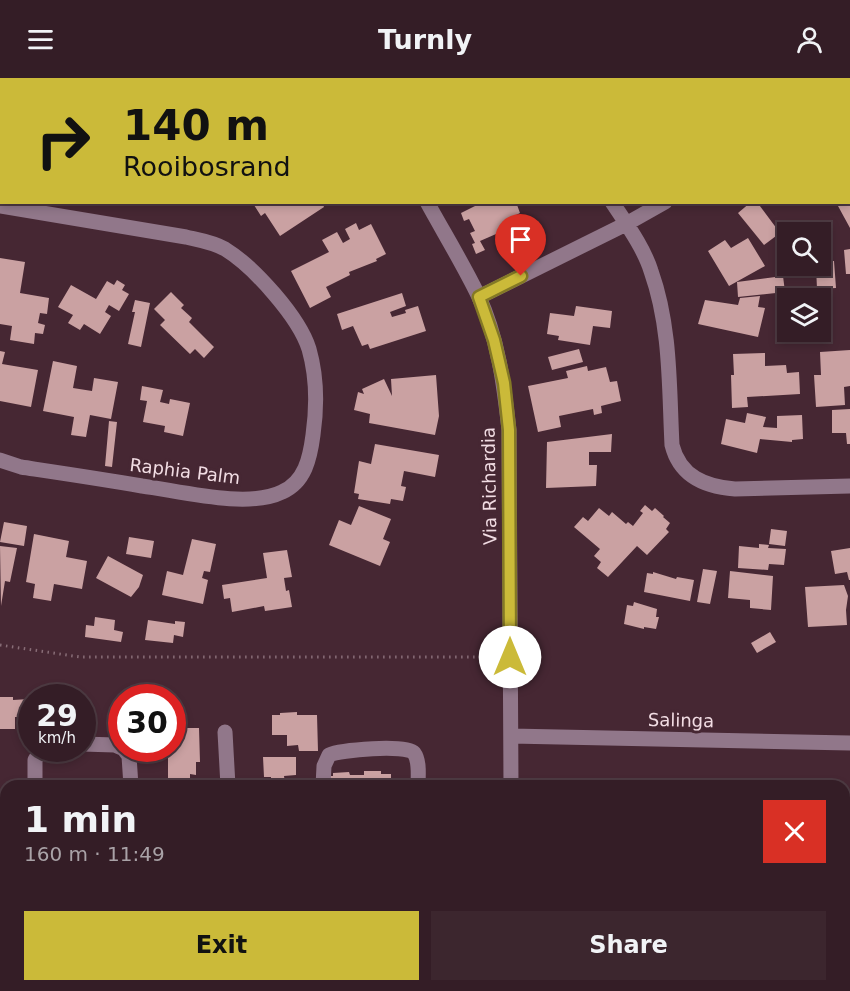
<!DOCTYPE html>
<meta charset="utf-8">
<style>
body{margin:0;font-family:"DejaVu Sans",sans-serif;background:#3c262e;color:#f1f3f6;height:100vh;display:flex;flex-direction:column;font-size:22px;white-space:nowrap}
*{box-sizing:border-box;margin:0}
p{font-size:20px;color:#a9a2a7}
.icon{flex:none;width:33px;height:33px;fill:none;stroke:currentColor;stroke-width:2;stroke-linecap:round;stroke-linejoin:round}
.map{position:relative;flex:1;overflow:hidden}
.panel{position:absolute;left:0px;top:702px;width:850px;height:212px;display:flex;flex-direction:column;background:#341d26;border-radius:18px 18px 0 0;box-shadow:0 3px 9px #0003,0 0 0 2px #4e3b43}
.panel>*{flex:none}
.hud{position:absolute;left:0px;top:0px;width:850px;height:126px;box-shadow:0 3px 9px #0003,0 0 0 2px #4e3b43;background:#cbba39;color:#111;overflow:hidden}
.tools{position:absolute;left:777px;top:144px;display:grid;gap:12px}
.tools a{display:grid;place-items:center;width:54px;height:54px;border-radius:0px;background:#341d26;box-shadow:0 3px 9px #0003,0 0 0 2px #4e3b43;font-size:30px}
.speed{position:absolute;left:18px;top:606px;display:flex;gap:12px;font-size:30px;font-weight:700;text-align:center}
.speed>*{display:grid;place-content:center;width:78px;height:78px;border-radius:50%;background:#341d26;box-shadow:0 3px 9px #0003,0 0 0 2px #4e3b43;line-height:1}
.speed small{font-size:15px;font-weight:400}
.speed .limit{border:9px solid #d22;background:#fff;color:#111}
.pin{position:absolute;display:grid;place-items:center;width:51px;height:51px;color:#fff;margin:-62px -26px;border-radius:50% 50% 50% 0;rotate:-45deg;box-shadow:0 0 6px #0007}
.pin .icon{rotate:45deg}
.me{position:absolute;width:66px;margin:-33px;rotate:0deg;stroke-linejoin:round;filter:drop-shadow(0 0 4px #0008)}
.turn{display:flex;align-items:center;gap:21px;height:126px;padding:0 24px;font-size:27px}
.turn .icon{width:78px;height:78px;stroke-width:2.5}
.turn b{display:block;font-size:42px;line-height:51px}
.round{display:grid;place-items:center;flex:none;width:63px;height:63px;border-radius:0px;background:#3c262e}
.head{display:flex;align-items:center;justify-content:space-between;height:102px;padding:0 24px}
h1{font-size:36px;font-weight:600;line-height:45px}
.button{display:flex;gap:12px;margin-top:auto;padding:12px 24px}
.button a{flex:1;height:69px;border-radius:0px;background:#cbba39;color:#111;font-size:24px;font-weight:600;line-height:69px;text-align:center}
.button a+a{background:#3c262e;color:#f1f3f6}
header{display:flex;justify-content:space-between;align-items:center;height:78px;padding:0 24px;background:#341d26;font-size:27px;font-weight:600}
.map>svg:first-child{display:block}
.building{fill:#caa1a2}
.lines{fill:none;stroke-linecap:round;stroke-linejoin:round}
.path{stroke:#886d77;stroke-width:3;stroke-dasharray:1.5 4.5;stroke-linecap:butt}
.minor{stroke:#91778a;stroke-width:15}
.route-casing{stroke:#847925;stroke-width:15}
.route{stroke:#cbba39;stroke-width:10}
.labels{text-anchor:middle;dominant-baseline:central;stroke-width:6;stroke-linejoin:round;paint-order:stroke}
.street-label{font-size:18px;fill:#f1dce3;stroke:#462733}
</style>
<header><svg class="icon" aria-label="menu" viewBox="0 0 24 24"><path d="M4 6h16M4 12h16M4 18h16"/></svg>Turnly<svg class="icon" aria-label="person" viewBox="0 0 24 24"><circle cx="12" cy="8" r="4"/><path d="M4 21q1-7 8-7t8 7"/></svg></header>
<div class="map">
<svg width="850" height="913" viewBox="0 0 850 913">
<rect width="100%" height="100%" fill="#462733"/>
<path class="building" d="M258,124H322L324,129L280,158L265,135L261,138L254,127Z
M476,124H516L520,135L514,138L523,158L508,164L503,153L480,163L485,172L476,176L472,166L475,165L470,155L475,153L469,141L464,143L461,135L477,127Z
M751,124H757L780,155L764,167L738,135Z
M844,124H850V150L838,128Z
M356,145L359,152L371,146L386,176L376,181L377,183L349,194L350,197L326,209L331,219L310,230L291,193L329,174L322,162L337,154L343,165L350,161L345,151Z
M748,160L765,188L729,208L708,173L725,162L731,170Z
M850,171V196H846L844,172Z
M0,180L25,184L20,215L49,220L47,236L40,235L38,245L45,247L43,256L35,255L34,266L10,262L12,248L0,246Z
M820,183H834L836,210L817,211L816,188H820Z
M783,198L785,214L738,219L737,204Z
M117,202L125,207L122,212L129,216L119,233L109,227L105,234L111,238L100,256L84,246L80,252L68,245L73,237L58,229L71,207L96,221L107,203L114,207Z
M171,214L184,227L181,230L192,240L189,244L214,269L204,280L195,271L190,276L160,247L165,242L154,231Z
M402,215L406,228L390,234L392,239L406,235L405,232L418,228L426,253L370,271L368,266L362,268L353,248L342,252L337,236Z
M760,218L758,229L765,230L758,259L698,246L705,222L738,227L740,220Z
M135,222L150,225L141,269L128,266L135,234H132Z
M576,228L612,233L610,250L593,248L590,267L558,262L559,258L547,256L550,235L574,238Z
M579,271L583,284L552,292L548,279Z
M850,272V308L844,309L845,327L816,329L814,297H821L820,274Z
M0,273L5,274L2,286L38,292L31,329L0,323Z
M765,275V288L786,287L787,295L799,294L800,316L747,319L748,329L732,330L731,297H734L733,276Z
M53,283L77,288L73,310L92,313L94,300L118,304L111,341L90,337L86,359L71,357L74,339L43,333Z
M587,288L588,293L606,289L610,304L617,303L621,323L601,328L602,335L594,337L593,331L559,338L561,349L538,354L528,308L568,300L566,293Z
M436,297L439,338L435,357L369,345L370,336L354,332L358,314L364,316L362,311L384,301L392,318L391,301Z
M142,308L163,312L160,324L169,326L170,321L190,325L183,358L164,354L165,348L143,344L147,323L140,322Z
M850,331V366H847L846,355H832V332Z
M747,335L766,339L763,349L777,350V338L802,337L803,361L792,362V364L760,361L757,375L721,366L726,341L745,345Z
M109,343L117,344L112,389L105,388Z
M612,356L611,374H589V387H597L596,408L546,410L547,364Z
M375,366L439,377L435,399L404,393L401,408L406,409L403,423L391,421L390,426L358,421L359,416L354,415L359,383L371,386Z
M645,427L652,433L655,430L664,438L663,439L670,445L666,451L669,454L647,477L637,468L608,499L597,490L601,484L594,478L600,471L574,449L583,439L588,443L599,430L609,438L612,434L626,446L628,444L633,448L643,435L640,433Z
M359,428L391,441L383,461L390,464L380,488L329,467L339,442L351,447Z
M4,444L27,448L24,468L0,464Z
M771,451L787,453L785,468L769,466Z
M34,456L69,463L66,479L87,483L82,511L54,506L51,523L33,520L35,506L26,504Z
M129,459L154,463L151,480L126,476Z
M192,461L216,466L210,494L204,493L202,500L208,502L203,526L162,517L167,493L183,497Z
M759,466L769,467L768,470L786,471L784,487L769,486L768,492L738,490L739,468L759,470Z
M0,468L17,470L10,504L5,503L1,528Z
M850,470V502H849L847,494L835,496L831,473Z
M287,472L292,499L284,500L286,513L289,512L292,529L265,533L264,528L232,534L230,520L224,521L222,507L267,500L263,475Z
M108,478L143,497L139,509L131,519L96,500Z
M703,491L717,493L710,526L697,524Z
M730,493L773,498L771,532L750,530V522L728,520Z
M653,494L676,501L677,499L694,502L690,523L644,514L647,495L653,496Z
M844,507L848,518L846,532L847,547L808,549L805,509Z
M634,524L657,531L656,539H659L656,551L644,549V551L624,546L627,527L633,528Z
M95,539L115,542L114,552L123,554L121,564L85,559L86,547L94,548Z
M148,542L175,546V543L185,544L183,559L174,557L173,565L145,562Z
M770,554L776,564L757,575L751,565Z
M0,619H13V622L29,621L30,639H15V651H0Z
M82,631H86L88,650H82Z
M172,633H186V650H199L200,684H196V697L190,696V708H168V670H172Z
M297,634V637H317L318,673H299L298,667L287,668V657H272V637H280V635Z
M263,679H296V697L284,698L285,705L271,706V699H264Z
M364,693H381V696H391V708H326V698H333V695L349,694L350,697H364Z
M4,790V806H0V791Z
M0,826H3V847H0Z
M0,859H4V875H0Z"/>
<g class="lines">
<path class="path" d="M0,567L80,579H496"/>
<path class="minor" d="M301,0L303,2
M534,0L535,2
M819,2L821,0
M427,124C444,155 463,186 478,217C498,259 504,307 509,352L511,708
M612,124C625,144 644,170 651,193C671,249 669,309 672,367C680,399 706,409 735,411L850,408
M0,128L186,159C199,162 213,164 225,171C254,189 299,239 309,271C317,299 317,329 313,357C310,380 305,404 282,414C248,431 180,413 142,408C102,401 61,395 21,389L0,382
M479,219L626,146L665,124
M225,654L228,708
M511,658L850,665
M82,666L115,667L122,670
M123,670L129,678L131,708
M35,708V682L42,670
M323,708L324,688L329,677C340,672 406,666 414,675C420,683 418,699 418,708
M844,807H850
M513,908V913
M652,908V913"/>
</g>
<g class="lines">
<defs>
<path id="route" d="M510,579L509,352L504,305L494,262L479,219L521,198"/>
</defs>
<use href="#route" class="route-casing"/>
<use href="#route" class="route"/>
</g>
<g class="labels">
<g class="street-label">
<text transform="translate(185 393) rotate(7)">Raphia Palm</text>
<text transform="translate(489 408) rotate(-91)">Via Richardia</text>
<text transform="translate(681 642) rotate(1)">Salinga</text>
</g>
</g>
</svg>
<div class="tools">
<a><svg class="icon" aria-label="search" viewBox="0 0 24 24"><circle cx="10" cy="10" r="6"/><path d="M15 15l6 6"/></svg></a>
<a><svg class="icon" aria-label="layers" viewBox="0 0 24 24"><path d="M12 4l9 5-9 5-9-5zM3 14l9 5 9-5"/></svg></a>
</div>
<div class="speed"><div>29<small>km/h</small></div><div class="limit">30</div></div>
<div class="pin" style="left:521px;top:198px;background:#d93025"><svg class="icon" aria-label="arrive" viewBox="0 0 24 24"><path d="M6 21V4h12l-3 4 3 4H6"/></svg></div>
<svg class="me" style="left:510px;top:579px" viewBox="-20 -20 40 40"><circle r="19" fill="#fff"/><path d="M0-13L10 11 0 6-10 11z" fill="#cbba39"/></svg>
<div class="hud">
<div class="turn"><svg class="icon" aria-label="right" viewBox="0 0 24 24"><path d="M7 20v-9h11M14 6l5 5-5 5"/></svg><div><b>140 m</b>Rooibosrand</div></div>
</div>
<section class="panel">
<div class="head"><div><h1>1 min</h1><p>160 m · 11:49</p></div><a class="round" style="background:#d93025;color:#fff"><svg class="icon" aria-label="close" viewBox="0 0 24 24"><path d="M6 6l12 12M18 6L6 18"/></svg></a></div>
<div class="button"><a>Exit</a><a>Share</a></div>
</section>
</div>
